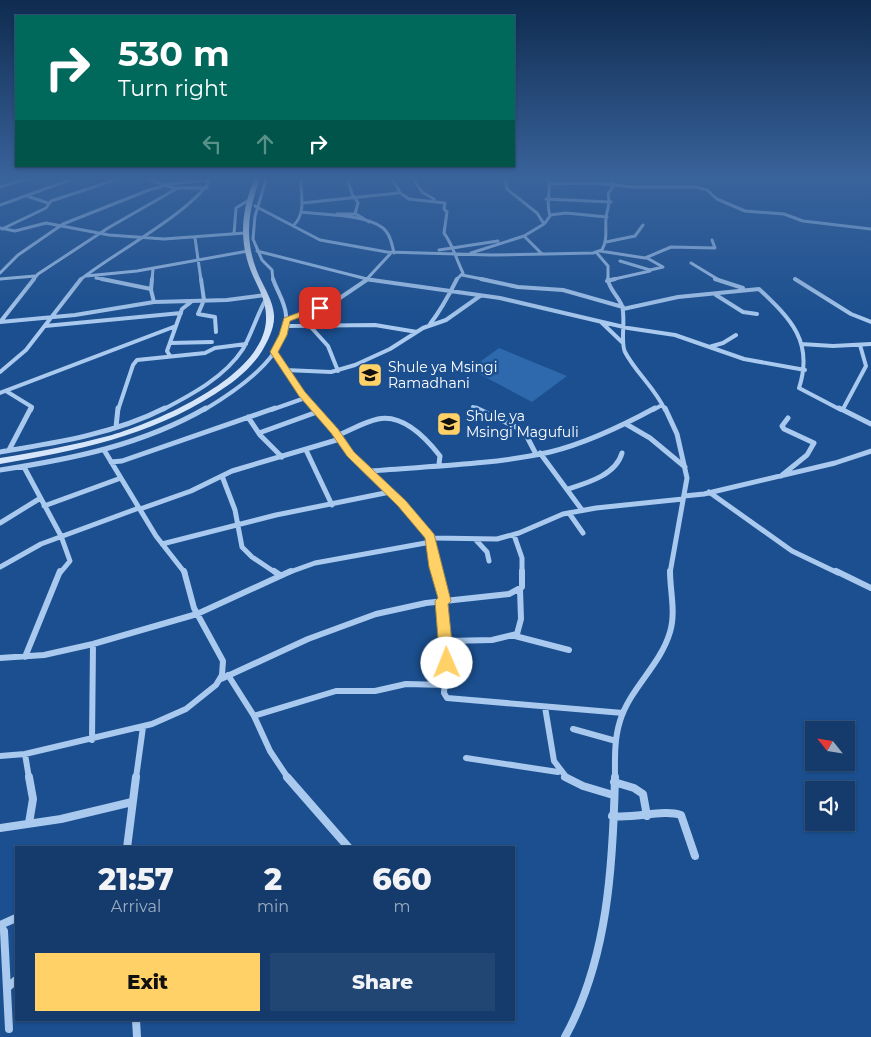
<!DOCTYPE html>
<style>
body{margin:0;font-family:Montserrat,sans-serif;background:#214673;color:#f1f3f6;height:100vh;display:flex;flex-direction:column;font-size:19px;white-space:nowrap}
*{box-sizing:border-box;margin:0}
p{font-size:16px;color:#9dadc1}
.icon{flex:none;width:28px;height:28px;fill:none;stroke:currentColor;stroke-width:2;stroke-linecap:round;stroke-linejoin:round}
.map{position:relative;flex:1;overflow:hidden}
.drawer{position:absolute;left:15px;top:846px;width:500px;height:175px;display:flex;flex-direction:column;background:#143b6b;border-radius:0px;box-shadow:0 1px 4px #0004,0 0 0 1px #33557e}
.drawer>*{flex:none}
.guide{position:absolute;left:15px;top:15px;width:500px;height:152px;border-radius:0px;box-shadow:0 1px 4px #0004,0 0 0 1px #33557e;background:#00695c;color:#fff;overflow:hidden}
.needle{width:32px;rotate:300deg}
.buttons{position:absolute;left:805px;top:721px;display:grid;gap:10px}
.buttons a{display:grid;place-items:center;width:50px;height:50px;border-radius:0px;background:#143b6b;box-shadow:0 1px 4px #0004,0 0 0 1px #33557e;font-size:25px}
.pin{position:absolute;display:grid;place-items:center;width:42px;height:42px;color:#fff;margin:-21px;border-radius:10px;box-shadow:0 2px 8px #0006}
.me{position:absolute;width:55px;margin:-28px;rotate:359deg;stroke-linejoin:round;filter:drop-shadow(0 0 4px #0008)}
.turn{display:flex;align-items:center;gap:18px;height:105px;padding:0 20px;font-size:22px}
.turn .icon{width:65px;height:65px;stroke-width:2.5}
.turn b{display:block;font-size:35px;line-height:42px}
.lanes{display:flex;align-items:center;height:48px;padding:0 20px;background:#0003;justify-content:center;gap:25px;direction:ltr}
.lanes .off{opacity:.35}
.eta{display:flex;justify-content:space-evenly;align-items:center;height:85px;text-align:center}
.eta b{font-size:30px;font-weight:800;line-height:35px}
.button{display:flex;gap:10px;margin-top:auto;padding:10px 20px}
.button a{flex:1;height:58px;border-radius:0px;background:#ffd166;color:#111;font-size:20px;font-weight:800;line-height:58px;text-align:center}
.button a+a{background:#214673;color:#f1f3f6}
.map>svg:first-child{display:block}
.green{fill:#2e69ad}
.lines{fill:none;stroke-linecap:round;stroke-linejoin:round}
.street-far4{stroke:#a9c9ee;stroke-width:3}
.street-far3{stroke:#a9c9ee;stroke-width:4}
.street-far2{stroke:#a9c9ee;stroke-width:5}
.street-far1{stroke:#a9c9ee;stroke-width:6}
.street{stroke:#a9c9ee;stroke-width:8}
.secondary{fill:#d6e6fa;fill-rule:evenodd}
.route{fill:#ffd166;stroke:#a68842}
.labels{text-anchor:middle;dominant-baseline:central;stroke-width:5;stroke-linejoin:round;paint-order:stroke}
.poi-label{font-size:14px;fill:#fff;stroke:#1b4f8f;text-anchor:start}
</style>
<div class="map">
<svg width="871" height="1037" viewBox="0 0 871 1037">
<rect width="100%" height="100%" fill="#1b4f8f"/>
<path class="green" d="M499,348L567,376L532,402L470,369Z"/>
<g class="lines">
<path class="street-far4" d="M260,177L266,180L255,216L253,239L262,260L272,270L273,280
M347,177L353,197
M412,177L422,192L434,199
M549,184L595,183L634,187H696L707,190L717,199L745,211L784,214L803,221L871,229
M0,187L31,177
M176,188H207
M399,192L409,199L445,203L444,209L447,212L444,233C453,245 456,259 463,273L456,280
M27,196L48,203
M354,196L358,203L355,214
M546,199L611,202
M302,203L398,193L399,190L391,177
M0,205L78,177
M255,206L320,240L387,252L492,255L593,253L602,250C608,239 605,229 606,218C607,208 611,205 608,194L614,185L611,177
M301,212C323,215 365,214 383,228C390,234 392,244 394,253
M337,214H356L369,222
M550,215L566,213L607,217
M545,223L550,216C545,201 552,190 548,177
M294,225C307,212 300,193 301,177
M0,228L15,231L46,223L109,235L164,239L245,233
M2,229L46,208L51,201L124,177
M234,234L236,208L249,200
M524,236L542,254
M195,238L201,280
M606,242L635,236L643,225
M439,250L498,241
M257,251L371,280
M600,251L645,258L671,247L715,248L712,240
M596,252L608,266V280
M471,253L524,236L544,224L537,213L507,189L505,177
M620,261L650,270L663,267L647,258
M691,263L719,280
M0,273L18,255L63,224L149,190L170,184L210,180
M462,275L487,280
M86,276L137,271L248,251
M96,278L108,280
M0,279L35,276
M795,279L797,280
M33,280L38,274L108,228L176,189L142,177
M80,280C113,253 195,211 212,177
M152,280L153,269
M366,280L391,253
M610,280L650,271"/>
<path class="street-far3" d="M102,279L151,289
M152,279L151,290L154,302
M201,279L204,300L198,314L215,317L216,332
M365,279L500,298L628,328L675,335L744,359L805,370
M481,279L518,287L563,290L623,307
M608,279C608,288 619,297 622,306C626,320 620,342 625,352C636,373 655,388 665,410
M715,279L743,288
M795,279L851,314L871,322
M607,281L615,279
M716,295L743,312L757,314
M623,309L678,297L759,289C791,319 814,342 799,388L841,410
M287,319L331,304L368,279
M1,321L34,279
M0,322L75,315L154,302L227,300L265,295
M601,322L623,343
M430,324C441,310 449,295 457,279
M309,325L328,346L338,371
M45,326L181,313
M286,326L375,325L417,332
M170,343L212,342
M801,344L833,346L871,344
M709,347L723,343L736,335
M274,352L302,394L316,410
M170,356L167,351L182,309L191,302
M285,370L331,372L355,365L390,349L423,328L446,320L480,296
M0,372L26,350L81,279
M6,391L32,407L31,410
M0,393L176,326
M473,407L479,410
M843,409L866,366L860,345
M118,410L133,365L137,360L205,353L215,348L246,344
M162,410C191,395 225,377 243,349C252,333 257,315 266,299
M204,410C234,392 290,356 286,315C285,302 277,291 273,279
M271,410L305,398
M653,410L662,405"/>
<path class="street-far2" d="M315,408L335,431L350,454L402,504L424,532L434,538L497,539L519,533L563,514L596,508L683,499
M476,408L520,429L526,435L536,454
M665,408L677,434L687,478L670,573
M839,408L871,424
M248,417L260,435L282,457
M626,424L650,438L685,467
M116,427L118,408
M259,433L317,412
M338,435C351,430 364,422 378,419C403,414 426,438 440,456L439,464
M9,450L31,408
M104,450L156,536L185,573
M306,450L332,505
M0,452C55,443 114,434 165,408
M540,453L582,510
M111,462L122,461L275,408
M24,467L61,536L70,561L60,573
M0,470C72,459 142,445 206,408
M371,471C430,466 492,465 550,452C587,443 622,426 655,408
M222,476L235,510L242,547L252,557L276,573
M781,476L807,455L814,443L784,429L782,426L788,418
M568,489C587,483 616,475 622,453
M709,492L792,551L838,573
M684,496L704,494L835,463L871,451
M44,506L121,478
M140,509L191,491L232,471L340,439
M569,513L583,533
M0,523L39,499
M514,535L522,558V573
M475,539L487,552L489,561
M431,541L437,573
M162,544L276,515L390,492
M0,567L41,544L139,508
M287,573L315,563L431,542"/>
<path class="street-far1" d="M274,571L280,575
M436,571L445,601
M836,571L871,588
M442,601L447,652L444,693L447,698L623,713
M515,636L569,650
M447,641L492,640L517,634L521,619L520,589
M25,657L60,571
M0,658L44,655L93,644L197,614L291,571
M228,675L254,716L270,751L288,778
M221,679L308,639L376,614L426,603L509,594L522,587V571
M545,707L554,761L567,778
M254,716L336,691H375L406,684L445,685
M573,729L616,741
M92,740L93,644
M25,754L29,778
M0,756L25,754L152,724L186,709L216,685L222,675L223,661L194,608L184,571
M466,758L558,772
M136,778L143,727
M615,778C615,759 614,740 620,721C630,688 660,666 670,632C676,612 670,591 670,571"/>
<path class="street" d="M287,777L349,848
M565,777L583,786L613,795
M614,782L634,788L643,794L647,816
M612,816C634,819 663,809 681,815L695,856
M29,823L33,799L29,777
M0,828L61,819L132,802
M127,848L136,777
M0,925L16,918
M0,926L4,931L9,1029
M7,988L16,980
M136,1020L137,1037
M565,1037C608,959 613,865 615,777"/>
<path class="secondary" d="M255,177H261C247,211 244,242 259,276C265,289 273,301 274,315C275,327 268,341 262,351C251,369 233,383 215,394C150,436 75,451 0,464V458C37,452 75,445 112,435C158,421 269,375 266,316C266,301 259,289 253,276C238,242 241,211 255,177Z"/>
</g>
<linearGradient id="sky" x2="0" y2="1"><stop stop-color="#0f2b4f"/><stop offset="0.55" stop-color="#39639b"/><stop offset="1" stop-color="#39639b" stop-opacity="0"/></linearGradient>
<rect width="871" height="323" fill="url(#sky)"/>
<path class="route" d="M317,306L324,308L290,321L287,335L278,352L305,392L338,429L354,452L406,501L434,534L451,601L448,604L454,663L452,667H442L440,663L435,601L438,598L429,567L425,538L398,506L347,456L331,433L299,396L270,352L279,335L284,318Z"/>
<defs>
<symbol id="school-square" viewBox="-11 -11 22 22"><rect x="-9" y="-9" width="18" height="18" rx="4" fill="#ffd166" stroke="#1b4f8f"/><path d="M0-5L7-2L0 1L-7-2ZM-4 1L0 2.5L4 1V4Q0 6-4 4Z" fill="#111"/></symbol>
</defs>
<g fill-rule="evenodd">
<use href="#school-square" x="356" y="361" width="28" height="28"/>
<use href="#school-square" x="435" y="410" width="28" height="28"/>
</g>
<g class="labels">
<g class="poi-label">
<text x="388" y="367">Shule ya Msingi<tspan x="388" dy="16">Ramadhani</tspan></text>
<text x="466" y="416">Shule ya<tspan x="466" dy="16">Msingi Magufuli</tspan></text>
</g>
</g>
</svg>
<div class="buttons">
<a><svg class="needle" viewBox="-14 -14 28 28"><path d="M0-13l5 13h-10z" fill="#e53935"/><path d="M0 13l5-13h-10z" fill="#9dadc1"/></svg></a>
<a><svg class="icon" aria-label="sound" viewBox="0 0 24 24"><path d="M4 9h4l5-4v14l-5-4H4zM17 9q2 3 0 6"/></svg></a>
</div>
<div class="pin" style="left:320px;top:308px;background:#d93025"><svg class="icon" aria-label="arrive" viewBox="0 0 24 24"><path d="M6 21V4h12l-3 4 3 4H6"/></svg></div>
<svg class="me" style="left:447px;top:663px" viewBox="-20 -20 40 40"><circle r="19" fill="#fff"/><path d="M0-13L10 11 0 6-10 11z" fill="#ffd166"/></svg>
<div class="guide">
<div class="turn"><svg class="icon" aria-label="right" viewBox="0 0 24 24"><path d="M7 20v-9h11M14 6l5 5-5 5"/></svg><div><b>530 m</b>Turn right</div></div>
<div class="lanes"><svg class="icon off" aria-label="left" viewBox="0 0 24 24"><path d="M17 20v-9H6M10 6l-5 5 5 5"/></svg><svg class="icon off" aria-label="ahead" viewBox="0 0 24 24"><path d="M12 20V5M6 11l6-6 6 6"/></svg><svg class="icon" aria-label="right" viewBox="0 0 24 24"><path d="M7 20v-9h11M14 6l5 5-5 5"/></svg></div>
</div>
<section class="drawer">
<div class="eta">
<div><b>21:57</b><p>Arrival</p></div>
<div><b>2</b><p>min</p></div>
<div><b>660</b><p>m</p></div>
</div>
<div class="button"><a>Exit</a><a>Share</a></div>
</section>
</div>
